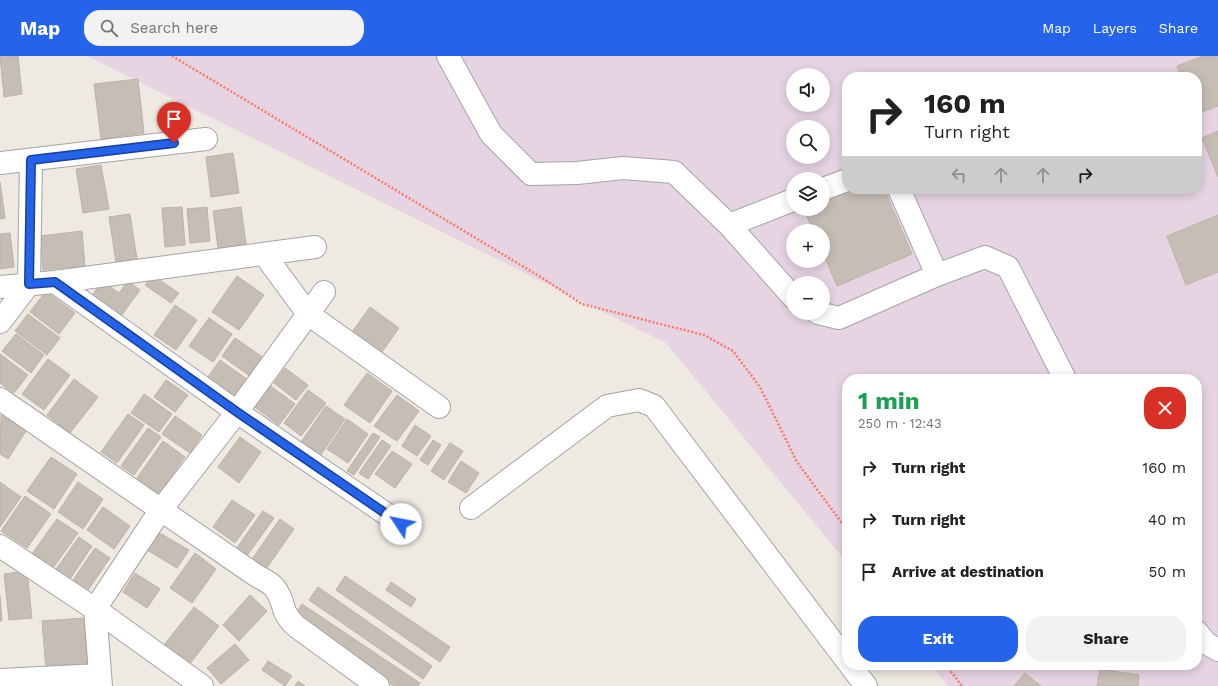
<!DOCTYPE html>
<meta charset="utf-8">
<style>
body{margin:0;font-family:"Work Sans",sans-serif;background:#f2f2f2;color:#202124;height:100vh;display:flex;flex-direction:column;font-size:15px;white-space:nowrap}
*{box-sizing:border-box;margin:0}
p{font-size:13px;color:#757577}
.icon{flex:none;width:22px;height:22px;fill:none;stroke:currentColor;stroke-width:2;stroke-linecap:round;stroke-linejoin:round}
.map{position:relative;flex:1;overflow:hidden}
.drawer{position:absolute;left:842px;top:318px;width:360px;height:296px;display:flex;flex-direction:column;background:#fff;border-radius:16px;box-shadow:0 2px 10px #0003}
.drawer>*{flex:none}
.top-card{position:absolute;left:842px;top:16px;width:360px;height:122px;border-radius:16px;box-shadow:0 2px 10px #0003;background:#fff;color:#202124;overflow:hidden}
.tools{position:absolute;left:786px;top:12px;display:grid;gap:8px}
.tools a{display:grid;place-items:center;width:44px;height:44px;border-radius:50%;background:#fff;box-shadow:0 2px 10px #0003;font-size:20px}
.pin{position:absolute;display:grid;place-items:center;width:34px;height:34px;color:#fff;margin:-41px -17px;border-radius:50% 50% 50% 0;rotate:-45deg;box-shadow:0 0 4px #0007}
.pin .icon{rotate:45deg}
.me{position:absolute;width:44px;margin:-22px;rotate:304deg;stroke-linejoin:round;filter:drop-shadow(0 0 3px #0008)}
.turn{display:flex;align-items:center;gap:14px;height:84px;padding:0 16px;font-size:18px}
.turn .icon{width:52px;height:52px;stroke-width:2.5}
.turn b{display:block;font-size:28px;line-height:34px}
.lanes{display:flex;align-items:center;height:38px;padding:0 16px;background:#0003;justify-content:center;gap:20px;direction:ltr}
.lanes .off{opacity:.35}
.round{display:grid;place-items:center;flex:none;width:42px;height:42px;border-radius:16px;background:#f2f2f2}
.headline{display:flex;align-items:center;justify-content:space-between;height:68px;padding:0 16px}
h1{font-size:24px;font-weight:700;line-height:30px;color:#1e9e55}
.action{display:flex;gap:8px;margin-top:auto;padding:8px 16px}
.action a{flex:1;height:46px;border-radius:16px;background:#2563eb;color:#fff;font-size:16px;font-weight:700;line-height:46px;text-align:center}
.action a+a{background:#f2f2f2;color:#202124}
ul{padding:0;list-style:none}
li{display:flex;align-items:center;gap:12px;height:52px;padding:0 16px}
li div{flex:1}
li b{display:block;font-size:15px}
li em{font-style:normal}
header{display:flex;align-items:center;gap:24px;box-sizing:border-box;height:56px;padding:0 20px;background:#2563eb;color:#fff}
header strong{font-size:19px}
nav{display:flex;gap:22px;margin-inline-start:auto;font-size:14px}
.search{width:280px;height:36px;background:#f2f2f2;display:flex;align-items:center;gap:10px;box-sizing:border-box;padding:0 14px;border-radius:16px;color:#757577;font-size:15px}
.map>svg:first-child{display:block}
.industrial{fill:#e7d4e3;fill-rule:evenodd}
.building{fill:#c6bdb5;stroke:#c0b1a4}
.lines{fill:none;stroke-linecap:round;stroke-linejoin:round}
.minor-casing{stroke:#a4a4a4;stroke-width:24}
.path{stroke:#fa7867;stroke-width:2.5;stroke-dasharray:2 2;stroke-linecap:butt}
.minor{stroke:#fff;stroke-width:22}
.route-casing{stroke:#184099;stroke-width:10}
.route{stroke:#2563eb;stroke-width:7}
</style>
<header>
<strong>Map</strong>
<div class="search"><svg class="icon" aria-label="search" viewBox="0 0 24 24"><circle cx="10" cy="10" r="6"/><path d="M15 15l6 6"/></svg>Search here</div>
<nav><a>Map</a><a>Layers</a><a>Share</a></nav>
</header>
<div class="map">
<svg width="1218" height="630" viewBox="0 0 1218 630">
<rect width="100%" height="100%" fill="#eeeae2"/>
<path class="industrial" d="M87,0H1218V630H948L931,609H1197V323H847V507L666,287ZM793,19H823V49H793ZM847,21H1197V133H847ZM793,71H823V101H793ZM793,123H823V153H793ZM793,175H823V205H793ZM793,227H823V257H793Z"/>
<path class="building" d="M0,0H18L22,38L4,41Z
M1203,0H1218V50L1197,58V21H1181L1177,10Z
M138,23L144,77L101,83L94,28Z
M1218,75V121L1202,82Z
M233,97L239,137L211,141L206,101Z
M101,109L109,153L83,157L76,113Z
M0,126L5,162L0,163Z
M847,133H884L912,198L837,230L823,197V175H813L804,153H823V143Z
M182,151L185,189L165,191L162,152Z
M207,151L210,185L190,187L187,153Z
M241,151L246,188L218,192L213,155Z
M130,158L137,203L116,206L109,161Z
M1218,159V216L1186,229L1167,180Z
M82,175L85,210L43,214L40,180Z
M10,177L14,211L0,213V178Z
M152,219L179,237L171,247L145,229Z
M237,220L264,239L239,274L212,256Z
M102,225L119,237L128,225L140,234L121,260L92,240Z
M46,235L75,257L59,278L30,256Z
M175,249L197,264L176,294L154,279Z
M370,251L399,272L377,303L347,283Z
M28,258L60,282L47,299L15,275Z
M209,262L232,278L213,306L189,290Z
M16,278L44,299L31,317L2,295Z
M235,282L264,302L251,321L222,300Z
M0,298L28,319L14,337L0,327Z
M48,303L70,319L44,354L22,338Z
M220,304L248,324L236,341L208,321Z
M285,312L308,329L296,344L274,327Z
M367,317L392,335L370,367L344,349Z
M74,323L98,341L70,377L47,359Z
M166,324L188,339L175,356L154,341Z
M268,328L295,348L279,369L252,349Z
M308,334L326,347L301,380L284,367Z
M144,338L172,358L159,376L131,357Z
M397,339L419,355L397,385L374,370Z
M326,350L345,363L320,400L301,386Z
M128,358L144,369L117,407L101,396Z
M1,359L26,375L8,403L0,398Z
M175,360L202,379L190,397L162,378Z
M347,363L368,378L348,407L327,393Z
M415,369L431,380L417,400L402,390Z
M148,372L161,381L134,419L121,410Z
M373,377L380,381L354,419L347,415Z
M240,381L261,396L239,427L218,411Z
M382,384L391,390L368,423L359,417Z
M433,384L441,389L428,409L420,404Z
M163,385L185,401L159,438L137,422Z
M450,387L463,395L444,424L431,415Z
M392,395L412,408L395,432L375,418Z
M51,401L77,418L54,453L27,435Z
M461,405L479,417L466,437L448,426Z
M0,426L21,441L0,471Z
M78,426L103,443L83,473L58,456Z
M25,440L51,458L27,492L1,475Z
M232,444L255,459L235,487L213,471Z
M103,451L130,470L114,493L87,474Z
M263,455L274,462L246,501L236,493Z
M57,463L78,477L53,512L32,498Z
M280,463L294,473L266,513L252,503Z
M158,476L189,494L177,512L147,494Z
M79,481L92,490L68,526L54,516Z
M95,492L110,502L86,537L71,527Z
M195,497L216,513L192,547L170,532Z
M27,515L32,562L9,564L4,518Z
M135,517L160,533L147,552L123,536Z
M345,520L450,591L440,606L336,534Z
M391,526L416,543L411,551L386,534Z
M318,531L432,610L423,623L309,544Z
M250,539L267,555L239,585L223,569Z
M0,540L2,565H0Z
M302,548L420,627L418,630H394L292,562Z
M194,551L219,570L189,609L164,589Z
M84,562L88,610L46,614L42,565Z
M235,588L249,604L221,628L207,612Z
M268,605L292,620L285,630L262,614Z
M1100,613L1139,619L1138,630H1097Z
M1025,617L1041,630H1014Z
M298,625L305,630H295Z"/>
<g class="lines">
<defs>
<path id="minor" d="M448,0L491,78L531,118L577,117L623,112L674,116L729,169L793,241
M0,107L206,83
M823,133L847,124
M899,133L937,219
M729,169L793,144
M264,198L308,258L439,351
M55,226L237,356L401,468
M0,231L55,226L315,191
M818,257L839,262L937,219L985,201L1008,211L1065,323
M0,266L29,228L31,104
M0,343L254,518C260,522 268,525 273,530C280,537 282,547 285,556C288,562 292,567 297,571L378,630
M471,452L607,350L639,344L654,350L847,605
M0,490L95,553L202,630
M1197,576L1206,587L1218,594
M850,609L866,630
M0,624L100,619
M101,630L95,553L160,455L237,356L324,236"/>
</defs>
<use href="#minor" class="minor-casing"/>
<path class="path" d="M172,0L544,223L582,248L704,279L733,295L760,331L797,406L847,474
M946,609L962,630"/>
<use href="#minor" class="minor"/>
</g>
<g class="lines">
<defs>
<path id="route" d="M174,87L31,104L29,228L55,226L237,356L401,468"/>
</defs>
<use href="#route" class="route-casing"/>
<use href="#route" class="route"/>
</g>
</svg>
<div class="tools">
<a><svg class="icon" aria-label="sound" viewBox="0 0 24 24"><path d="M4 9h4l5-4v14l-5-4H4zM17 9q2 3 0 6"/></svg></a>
<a><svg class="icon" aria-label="search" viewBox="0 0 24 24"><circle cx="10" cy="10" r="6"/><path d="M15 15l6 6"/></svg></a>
<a><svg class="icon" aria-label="layers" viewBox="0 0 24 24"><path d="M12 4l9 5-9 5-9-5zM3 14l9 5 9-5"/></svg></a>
<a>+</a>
<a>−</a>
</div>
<div class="pin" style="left:174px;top:87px;background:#d93025"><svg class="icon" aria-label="arrive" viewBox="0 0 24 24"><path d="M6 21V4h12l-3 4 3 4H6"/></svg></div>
<svg class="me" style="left:401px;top:468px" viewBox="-20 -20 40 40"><circle r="19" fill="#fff"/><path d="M0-13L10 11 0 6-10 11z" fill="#2563eb"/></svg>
<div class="top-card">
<div class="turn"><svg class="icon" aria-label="right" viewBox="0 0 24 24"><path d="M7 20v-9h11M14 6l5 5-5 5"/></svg><div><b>160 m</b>Turn right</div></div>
<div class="lanes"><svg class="icon off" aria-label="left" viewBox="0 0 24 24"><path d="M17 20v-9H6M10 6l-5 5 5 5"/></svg><svg class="icon off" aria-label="ahead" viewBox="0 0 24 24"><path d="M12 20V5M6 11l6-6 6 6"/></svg><svg class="icon off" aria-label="ahead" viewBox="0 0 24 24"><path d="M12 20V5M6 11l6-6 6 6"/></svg><svg class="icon" aria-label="right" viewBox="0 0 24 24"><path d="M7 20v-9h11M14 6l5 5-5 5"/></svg></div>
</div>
<section class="drawer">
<div class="headline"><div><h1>1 min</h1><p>250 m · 12:43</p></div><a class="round" style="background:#d93025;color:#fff"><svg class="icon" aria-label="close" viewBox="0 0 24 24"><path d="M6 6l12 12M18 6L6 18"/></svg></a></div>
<ul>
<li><svg class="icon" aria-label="right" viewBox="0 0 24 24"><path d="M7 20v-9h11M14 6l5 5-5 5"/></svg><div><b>Turn right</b></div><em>160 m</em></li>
<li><svg class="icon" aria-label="right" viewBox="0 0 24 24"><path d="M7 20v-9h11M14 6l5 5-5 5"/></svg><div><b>Turn right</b></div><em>40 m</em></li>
<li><svg class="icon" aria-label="arrive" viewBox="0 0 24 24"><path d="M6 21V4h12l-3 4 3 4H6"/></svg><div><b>Arrive at destination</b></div><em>50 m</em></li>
</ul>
<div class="action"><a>Exit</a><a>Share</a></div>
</section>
</div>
